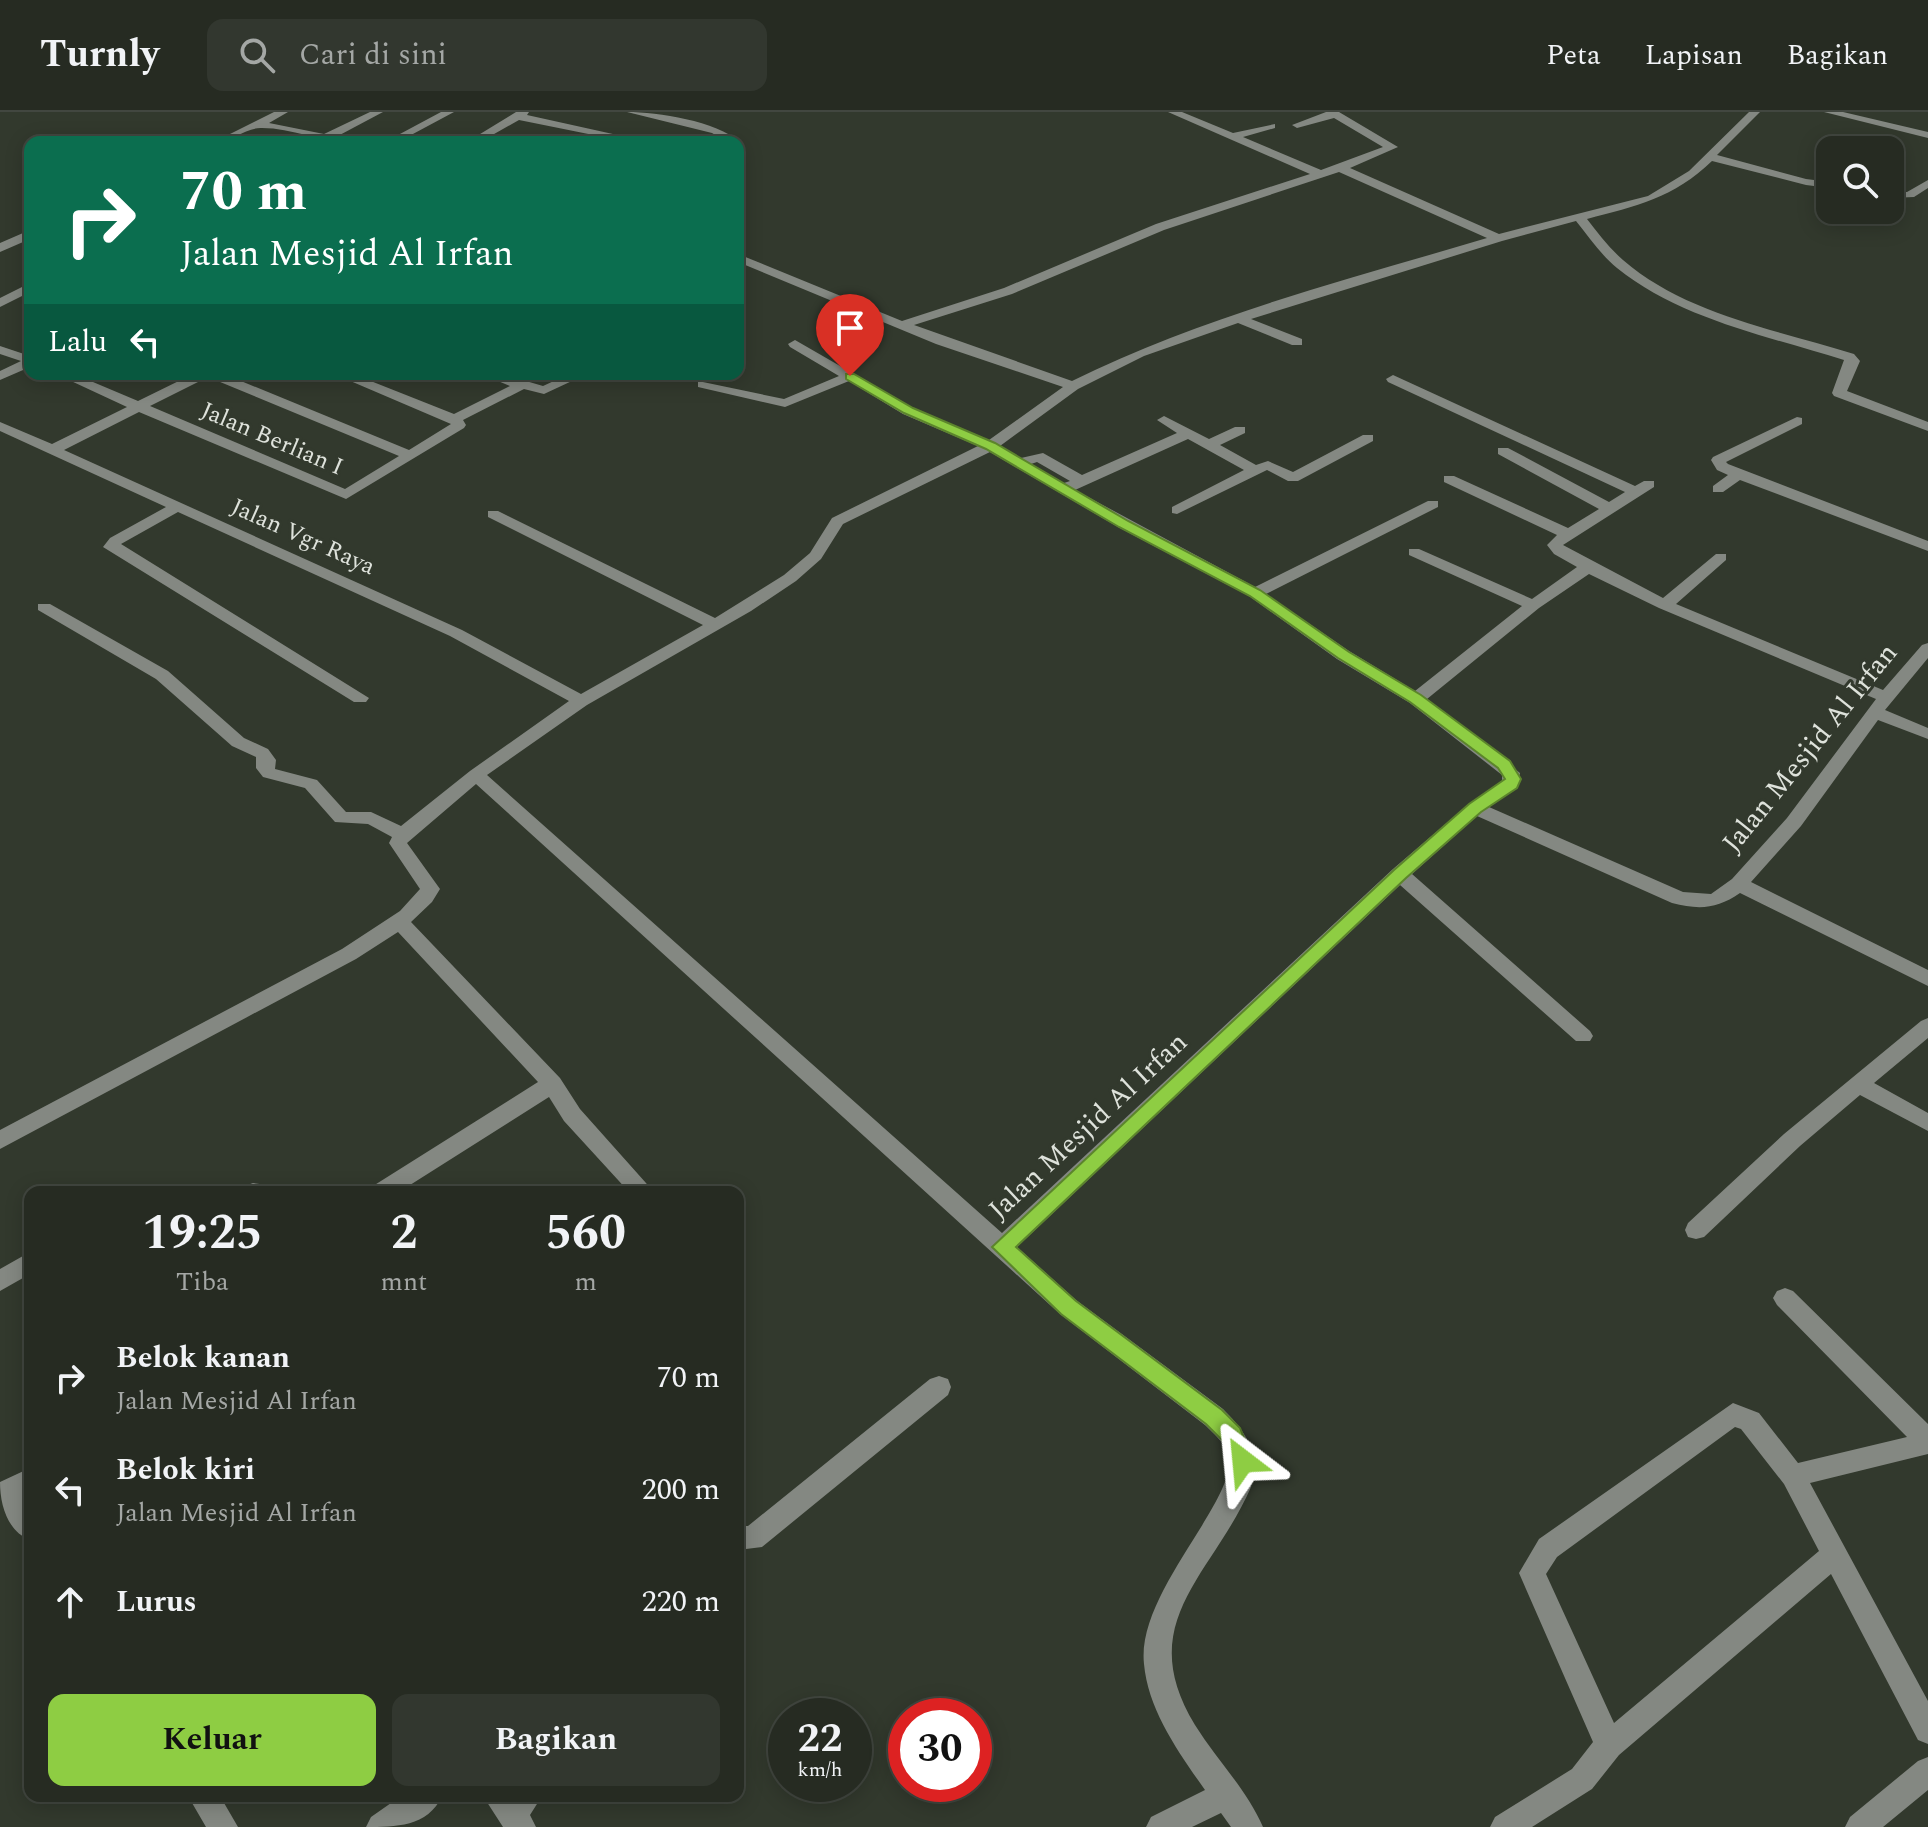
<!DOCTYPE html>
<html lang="id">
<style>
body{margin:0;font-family:Spectral,serif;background:#32372f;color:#f1f3f6;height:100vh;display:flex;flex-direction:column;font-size:30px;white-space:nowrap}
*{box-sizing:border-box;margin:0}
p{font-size:26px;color:#a4a7a5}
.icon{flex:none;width:44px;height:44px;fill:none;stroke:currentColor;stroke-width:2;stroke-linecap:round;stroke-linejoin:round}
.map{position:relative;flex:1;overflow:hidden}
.panel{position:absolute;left:24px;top:1074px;width:720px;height:616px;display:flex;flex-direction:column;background:#262b22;border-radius:16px;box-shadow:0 4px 20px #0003,0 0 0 2px #424740}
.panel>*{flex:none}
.guide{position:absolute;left:24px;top:24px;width:720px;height:244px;border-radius:16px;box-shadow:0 4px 20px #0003,0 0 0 2px #424740;background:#0b6e4f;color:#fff;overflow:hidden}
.buttons{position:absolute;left:1816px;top:24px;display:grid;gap:16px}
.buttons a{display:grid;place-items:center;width:88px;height:88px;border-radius:16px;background:#262b22;box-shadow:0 4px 20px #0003,0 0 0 2px #424740;font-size:40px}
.speed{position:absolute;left:768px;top:1586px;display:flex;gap:16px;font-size:40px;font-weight:700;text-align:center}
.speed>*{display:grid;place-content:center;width:104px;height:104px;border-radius:50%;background:#262b22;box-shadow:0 4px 20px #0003,0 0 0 2px #424740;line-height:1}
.speed small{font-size:20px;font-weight:400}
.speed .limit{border:12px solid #d22;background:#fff;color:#111}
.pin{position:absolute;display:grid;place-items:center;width:68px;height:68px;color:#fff;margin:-82px -34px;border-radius:50% 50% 50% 0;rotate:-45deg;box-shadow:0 0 8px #0007}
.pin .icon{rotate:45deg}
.me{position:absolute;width:88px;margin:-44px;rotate:331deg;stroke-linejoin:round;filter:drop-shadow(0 0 6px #0008)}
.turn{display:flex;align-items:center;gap:28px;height:168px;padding:0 24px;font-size:36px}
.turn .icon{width:104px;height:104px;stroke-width:2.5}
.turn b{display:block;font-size:56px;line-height:68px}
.then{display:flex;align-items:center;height:76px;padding:0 24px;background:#0003;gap:16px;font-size:30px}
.eta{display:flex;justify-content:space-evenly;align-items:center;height:136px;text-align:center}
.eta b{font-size:48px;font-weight:700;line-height:56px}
.action{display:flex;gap:16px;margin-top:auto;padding:16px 24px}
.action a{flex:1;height:92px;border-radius:16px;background:#8ecd43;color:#111;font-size:32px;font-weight:700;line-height:92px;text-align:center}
.action a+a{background:#32372f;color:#f1f3f6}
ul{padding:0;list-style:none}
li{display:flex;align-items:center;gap:24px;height:112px;padding:0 24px}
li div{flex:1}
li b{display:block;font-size:30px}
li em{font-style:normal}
header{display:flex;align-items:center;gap:48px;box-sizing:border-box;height:112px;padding:0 40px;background:#262b22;border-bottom:2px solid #424740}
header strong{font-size:38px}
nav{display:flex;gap:44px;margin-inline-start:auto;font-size:28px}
.search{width:560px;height:72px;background:#32372f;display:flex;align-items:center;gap:20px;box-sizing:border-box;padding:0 28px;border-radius:16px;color:#a4a7a5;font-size:30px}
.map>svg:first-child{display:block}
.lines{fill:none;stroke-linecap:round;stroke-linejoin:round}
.minor{fill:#848882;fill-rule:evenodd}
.route{fill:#8ecd43;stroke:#5c852c;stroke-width:2}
.labels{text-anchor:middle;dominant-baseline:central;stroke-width:6;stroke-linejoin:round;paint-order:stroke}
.far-street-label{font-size:24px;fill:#dee2db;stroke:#32392d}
.street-label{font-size:28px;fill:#dee2db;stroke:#32392d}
</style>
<header>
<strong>Turnly</strong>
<div class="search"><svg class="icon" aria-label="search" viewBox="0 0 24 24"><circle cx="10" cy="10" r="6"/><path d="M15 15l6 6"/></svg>Cari di sini</div>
<nav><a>Peta</a><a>Lapisan</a><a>Bagikan</a></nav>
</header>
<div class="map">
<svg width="1928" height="1715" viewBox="0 0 1928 1715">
<rect width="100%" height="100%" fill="#32392d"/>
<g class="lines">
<path class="minor" d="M274,0H288L269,11L324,22L370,0H383L336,25L350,30C320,30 292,16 262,16C247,15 232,30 214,30Z
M441,0H454L398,30H385Z
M516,0H529L527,3L649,30H628L519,8L480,30H467Z
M627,0C658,0 716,9 740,30L738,33V30H727L712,21Z
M1168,0H1182L1233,21L1275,12V16L1243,25L1321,58L1383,35L1334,6L1297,16L1292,13L1326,0H1339L1398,35L1350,56L1499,122L1648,84L1689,59L1749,0H1760L1717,43L1806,67L1830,70V76L1806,73L1712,49C1674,86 1636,94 1587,107C1598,121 1609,136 1623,148C1685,202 1777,218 1854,242L1860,249L1847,279L1928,310V319L1834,284L1832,281L1844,248C1768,224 1680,207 1617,156C1601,143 1589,125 1576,109L1502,129L1251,207L1302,227V233H1292L1238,211L1144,244L1078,277L1000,334L1021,346L1043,341L1082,363L1177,321L1157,308L1164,304L1209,327L1235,315H1245V321L1220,333L1256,353L1268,349L1293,360L1363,323H1373V329L1298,369H1288L1267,358L1177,402L1172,401V395L1244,358L1188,327L1075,378L1255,475L1428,389H1438V395L1266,482L1349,539L1415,579L1522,494L1409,443V437H1419L1532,487L1577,455L1554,442L1547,433L1557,423L1444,370V364H1454L1568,416L1599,397L1498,342V336H1508L1609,390L1625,380L1388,270L1386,267L1393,263L1635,374L1644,369H1654V375L1563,433L1663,486L1716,442H1726V448L1676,492L1883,578L1922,533L1928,531V546L1885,598L1928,616V627L1878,608L1801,714L1751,770L1928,858V874L1740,781C1717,797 1699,798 1672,791L1477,704L1412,762L1590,919L1593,924L1590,929H1576L1400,773L1017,1135L1076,1188L1223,1297C1246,1320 1261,1342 1251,1375C1213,1463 1132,1510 1195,1613C1217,1648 1247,1678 1263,1715H1231L1221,1701L1192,1715H1146L1151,1705L1205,1678C1179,1641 1148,1598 1144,1552C1136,1479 1242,1385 1228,1341C1224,1330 1213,1321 1205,1313L1060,1202L476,672L407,731L440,777L432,790L411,810L560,966L580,997L654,1080H629L564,1009L549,985L399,1080H370L373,1074L538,970L398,820L356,847L0,1037V1018L342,837L400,799L420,777L389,731L392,725L368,712L335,710L305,676L263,665L256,656V645L232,634L156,567L38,498V492H50L168,559L244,626L268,637L276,648L275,657L317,668L346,700H371L401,714L470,659L569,589L450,524L178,400L121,432L369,586L366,590H354L103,435L110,426L166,395L0,319V310L52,332L127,295L56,262H74L138,289L193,262H224L409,338L451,312L334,262H353L454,302L510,274L481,262H502L543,274L569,262H587L544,282L524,277L463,308L466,313L464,316L346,387L139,300L64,338L462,518L581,582L703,513L488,405V399H498L715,506L784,463L810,441L832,406L978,334L903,302L849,269L785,295L698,275V269L784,287L839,264L790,235L788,232L795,228L913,296L989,328L1063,275L936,232L738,150V142L902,209L1004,176L1156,112L1310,62ZM1339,60L1487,126C1347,168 1203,204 1072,269L914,213L1012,182L1164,118ZM208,265L399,344L345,377L150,294ZM990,340L1118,415L1249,484L1337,547L1410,591L1502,663V670L1469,692L1393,757L1002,1121L487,663L587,593L751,499L796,469L821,447L843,412ZM1037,350L1070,369L1064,371L1031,352ZM1589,462L1659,496L1876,587L1787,706L1732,767L1711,782L1683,780L1489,695L1517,676L1520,661L1427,587L1539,496Z
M1824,0H1843L1928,20V26Z
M1928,68V76L1914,85L1890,86V80H1907Z
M30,118V127L0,140V131Z
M30,171V180L0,195V186Z
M0,234L30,244V255L0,268V259L21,249L0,242Z
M1797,305L1802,306V312L1726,350L1728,352L1928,429V439L1740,368L1723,380H1713V374L1728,363L1717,358L1711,348L1713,345Z
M1928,906V926L1874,971L1928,1001V1019L1860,983L1800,1034L1704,1125L1696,1127L1688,1125L1685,1118L1688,1111L1784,1022L1921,909Z
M253,1071L274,1074L277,1080H242L245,1074Z
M30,1140V1162L0,1179V1157Z
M1785,1176L1793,1179L1928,1312V1342L1810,1371L1928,1589V1632L1918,1628L1831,1462L1619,1643L1592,1677L1532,1715H1490L1495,1705L1572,1657L1593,1630L1519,1461L1539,1427L1733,1291L1759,1301L1798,1351L1907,1325L1777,1193L1773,1186L1777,1179ZM1735,1315L1741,1317L1784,1372L1819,1439L1614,1611L1546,1462L1557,1445Z
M939,1264L948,1267L951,1275L948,1283L762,1435L738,1438V1414H748L930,1267Z
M30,1356V1381L24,1385L30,1393V1428C7,1419 0,1392 0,1370Z
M1928,1645V1678L1883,1715H1845L1850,1705L1918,1649Z
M188,1684H220L238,1715H206Z
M401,1684H442C428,1715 395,1715 366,1715L371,1705Z
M483,1684H542L530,1703L536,1715H503Z"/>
</g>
<path class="route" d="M846,262H854L913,296L995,331L1128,409L1260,478L1349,540L1421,583L1510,649L1521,667L1517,676L1481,700L1406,766L1016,1135L1076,1189L1222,1298L1240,1316L1254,1349L1251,1356L1243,1359L1234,1356L1223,1329L1206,1312L1061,1202L992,1135L1394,758L1469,692L1505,667L1498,656L1410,590L1338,546L1250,484L1119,415L986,337L904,301L846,267Z"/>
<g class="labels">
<g class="far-street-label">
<text transform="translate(272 327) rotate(23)">Jalan Berlian I</text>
<text transform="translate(303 425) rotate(24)">Jalan Vgr Raya</text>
</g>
<g class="street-label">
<text transform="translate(1810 636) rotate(-51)">Jalan Mesjid Al Irfan</text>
<text transform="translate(1088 1014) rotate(-43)">Jalan Mesjid Al Irfan</text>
</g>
</g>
</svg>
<div class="buttons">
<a><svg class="icon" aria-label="search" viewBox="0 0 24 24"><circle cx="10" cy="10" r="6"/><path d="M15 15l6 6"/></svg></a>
</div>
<div class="speed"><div>22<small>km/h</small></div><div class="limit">30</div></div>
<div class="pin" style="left:850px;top:264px;background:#d93025"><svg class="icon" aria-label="arrive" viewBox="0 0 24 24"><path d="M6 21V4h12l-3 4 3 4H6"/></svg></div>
<svg class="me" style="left:1243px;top:1349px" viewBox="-20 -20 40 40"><path d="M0-17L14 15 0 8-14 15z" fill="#8ecd43" stroke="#fff" stroke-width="4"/></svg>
<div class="guide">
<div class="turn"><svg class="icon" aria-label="right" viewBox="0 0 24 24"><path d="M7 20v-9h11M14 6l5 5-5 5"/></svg><div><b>70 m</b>Jalan Mesjid Al Irfan</div></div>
<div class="then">Lalu<svg class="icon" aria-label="left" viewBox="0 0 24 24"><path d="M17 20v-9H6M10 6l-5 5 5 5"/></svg></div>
</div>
<section class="panel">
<div class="eta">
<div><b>19:25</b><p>Tiba</p></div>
<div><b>2</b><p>mnt</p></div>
<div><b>560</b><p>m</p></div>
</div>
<ul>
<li><svg class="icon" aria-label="right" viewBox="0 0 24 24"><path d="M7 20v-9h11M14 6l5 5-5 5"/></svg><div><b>Belok kanan</b><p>Jalan Mesjid Al Irfan</p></div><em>70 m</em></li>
<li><svg class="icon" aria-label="left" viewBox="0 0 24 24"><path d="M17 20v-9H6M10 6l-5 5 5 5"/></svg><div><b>Belok kiri</b><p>Jalan Mesjid Al Irfan</p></div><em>200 m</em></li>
<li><svg class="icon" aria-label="ahead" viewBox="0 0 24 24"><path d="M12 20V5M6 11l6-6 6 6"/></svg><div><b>Lurus</b></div><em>220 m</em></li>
</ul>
<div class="action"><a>Keluar</a><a>Bagikan</a></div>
</section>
</div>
